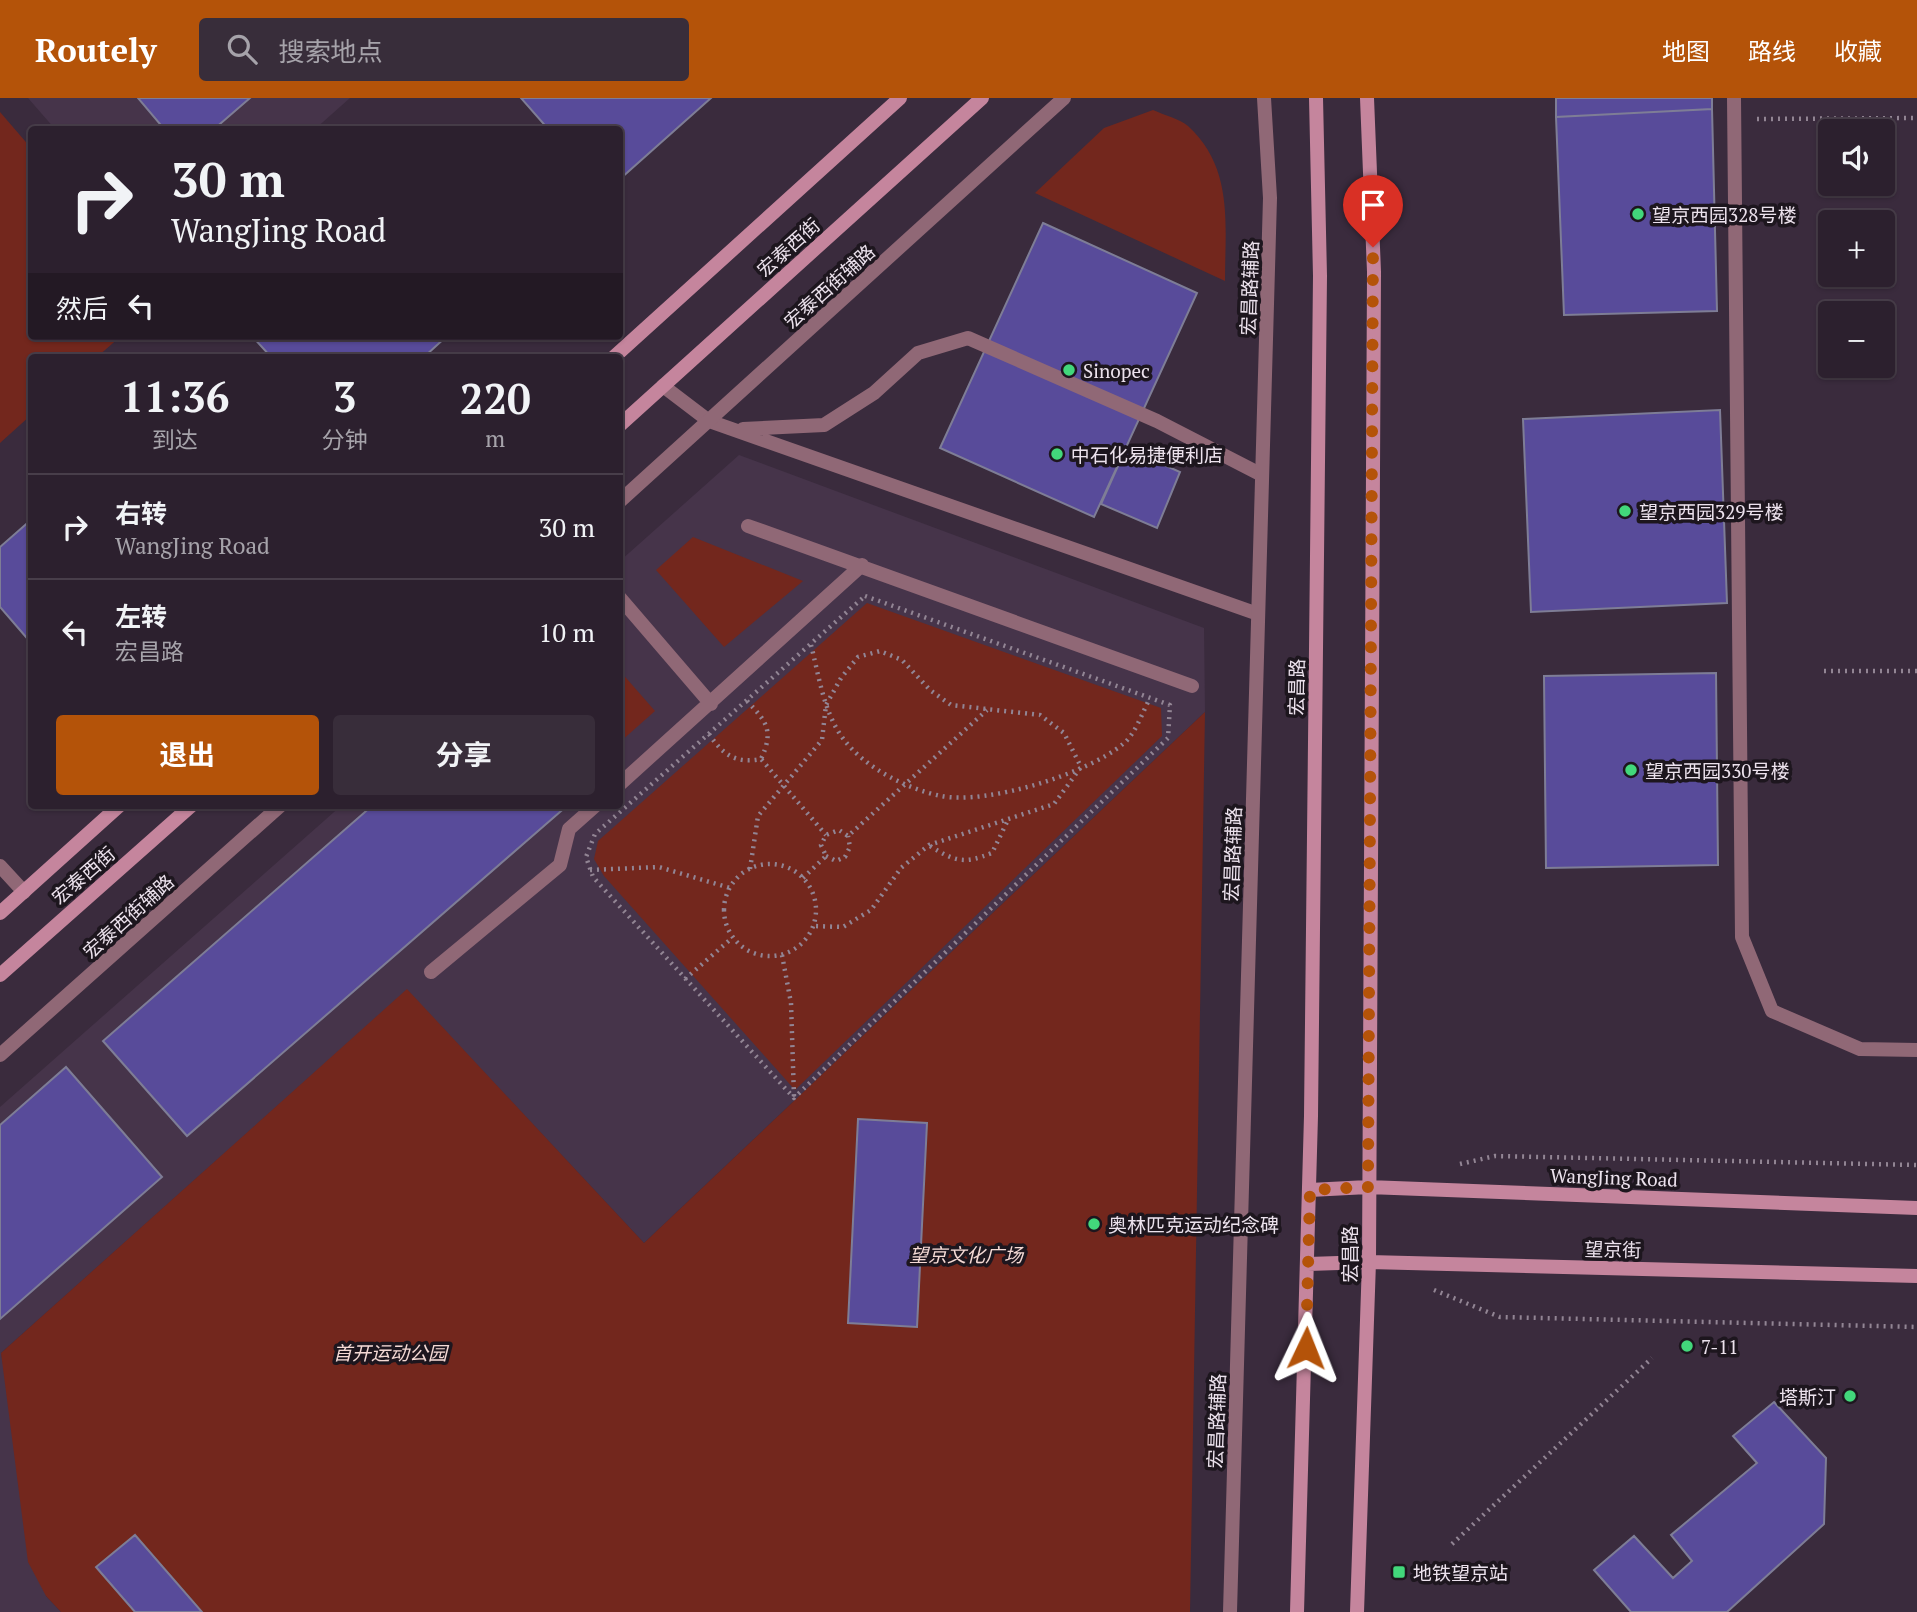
<!DOCTYPE html>
<html lang="zh">
<meta charset="utf-8">
<style>
body{margin:0;font-family:"PT Serif","Noto Sans SC",serif;background:#382d3a;color:#f1f3f6;height:100vh;display:flex;flex-direction:column;font-size:26px;white-space:nowrap}
*{box-sizing:border-box;margin:0}
p{font-size:23px;color:#a6a3aa}
.icon{flex:none;width:38px;height:38px;fill:none;stroke:currentColor;stroke-width:2;stroke-linecap:round;stroke-linejoin:round}
.map{position:relative;flex:1;overflow:hidden}
.sheet{position:absolute;left:28px;top:256px;width:595px;height:455px;display:flex;flex-direction:column;background:#2c202e;border-radius:7px;box-shadow:0 2px 5px #0004,0 0 0 2px #483e4a}
.sheet>*{flex:none}
.top-card{position:absolute;left:28px;top:28px;width:595px;height:214px;border-radius:7px;box-shadow:0 2px 5px #0004,0 0 0 2px #483e4a;background:#2c202e;color:#f1f3f6;overflow:hidden}
.buttons{position:absolute;left:1818px;top:21px;display:grid;gap:14px}
.buttons a{display:grid;place-items:center;width:77px;height:77px;border-radius:7px;background:#2c202e;box-shadow:0 2px 5px #0004,0 0 0 2px #483e4a;font-size:35px}
.pin{position:absolute;display:grid;place-items:center;width:60px;height:60px;color:#fff;margin:-72px -30px;border-radius:50% 50% 50% 0;rotate:-45deg;box-shadow:0 0 7px #0007}
.pin .icon{rotate:45deg}
.me{position:absolute;width:77px;margin:-38px;rotate:2deg;stroke-linejoin:round;filter:drop-shadow(0 0 5px #0008)}
.turn{display:flex;align-items:center;gap:24px;height:147px;padding:0 28px;font-size:32px}
.turn .icon{width:91px;height:91px;stroke-width:2.5}
.turn b{display:block;font-size:49px;line-height:60px}
.then{display:flex;align-items:center;height:66px;padding:0 28px;background:#0003;gap:14px;font-size:26px}
.eta{display:flex;justify-content:space-evenly;align-items:center;height:119px;text-align:center}
.eta b{font-size:42px;font-weight:700;line-height:49px}
.primary-button{display:flex;gap:14px;margin-top:auto;padding:14px 28px}
.primary-button a{flex:1;height:80px;border-radius:7px;background:#b45309;color:#fff;font-size:28px;font-weight:700;line-height:80px;text-align:center}
.primary-button a+a{background:#382d3a;color:#f1f3f6}
ul{padding:0;list-style:none}
li{display:flex;align-items:center;gap:21px;height:105px;padding:0 28px;border-top:2px solid #483e4a}
li div{flex:1}
li b{display:block;font-size:26px}
li em{font-style:normal}
header{display:flex;align-items:center;gap:42px;box-sizing:border-box;height:98px;padding:0 35px;background:#b45309;color:#fff}
header strong{font-size:33px}
nav{display:flex;gap:38px;margin-inline-start:auto;font-size:24px}
.search{width:490px;height:63px;background:#382d3a;display:flex;align-items:center;gap:18px;box-sizing:border-box;padding:0 24px;border-radius:7px;color:#a6a3aa;font-size:26px}
.map>svg:first-child{display:block}
.built{fill:#46344a}
.green{fill:#73271d}
.building{fill:#584b9a;stroke:#7e7d96;stroke-width:2}
.lines{fill:none;stroke-linecap:round;stroke-linejoin:round}
.path{stroke:#928594;stroke-width:4.5;stroke-dasharray:2 5;stroke-linecap:butt}
.lane{stroke:#906876;stroke-width:14}
.street{stroke:#906876;stroke-width:14}
.secondary{stroke:#c5859d;stroke-width:14}
.route{stroke:#b45309;stroke-width:12;stroke-dasharray:0 21.6}
.poi-dot{fill:#42d77b;stroke:#1d161e;stroke-width:2.5}
.labels{text-anchor:middle;dominant-baseline:central;stroke-width:7;stroke-linejoin:round;paint-order:stroke}
.poi-label{font-size:19px;fill:#ece2ed;stroke:#1d161e;text-anchor:start}
.street-label{font-size:19px;fill:#ece2ed;stroke:#1d161e}
.park-label{font-size:19px;font-style:italic;fill:#f5dad5;stroke:#1d161e}
</style>
<header>
<strong>Routely</strong>
<div class="search"><svg class="icon" aria-label="search" viewBox="0 0 24 24"><circle cx="10" cy="10" r="6"/><path d="M15 15l6 6"/></svg>搜索地点</div>
<nav><a>地图</a><a>路线</a><a>收藏</a></nav>
</header>
<div class="map">
<svg width="1917" height="1514" viewBox="0 0 1917 1514">
<rect width="100%" height="100%" fill="#3a2b3d"/>
<path class="built" d="M28,0H350L314,32L55,31Z
M739,357L1204,530L1205,614L644,1145L407,892L1,1255L46,1498L61,1514H0V1009L342,707H620V463Z"/>
<path class="green" d="M1153,12C1164,17 1180,21 1188,28C1234,70 1225,127 1225,183L1035,95L1104,30Z
M0,14L31,50L32,238H121L97,259H32L31,317L0,345Z
M693,439L803,483L724,549L656,472Z
M867,505L1161,610L1162,638L795,992L604,778L594,761L598,743Z
M620,573L655,613L620,644Z
M1205,614L1190,1514H61L46,1498L28,1464L1,1255L407,891L644,1145Z"/>
<path class="building" d="M138,0H250L213,32H165Z
M521,0H711L620,81V32H549Z
M1556,0H1712V11L1556,19Z
M1712,11L1717,213L1564,217L1556,19Z
M1043,125L1197,195L1094,419L940,350Z
M252,238H447L424,259H271Z
M1720,312L1727,505L1531,514L1523,321Z
M1126,350L1180,374L1157,430L1101,406Z
M32,421V546L0,509V449Z
M1716,575L1718,767L1546,770L1544,578Z
M373,707H568L187,1038L103,943Z
M66,969L162,1079L0,1221V1027Z
M858,1021L927,1025L917,1229L848,1225Z
M1774,1304L1826,1360L1824,1426L1727,1514H1631L1594,1472L1634,1438L1673,1480L1692,1463L1671,1437L1757,1365L1733,1338Z
M135,1437L202,1514H135L96,1469Z"/>
<g class="lines">
<path class="path" d="M1757,21L1917,20
M865,498L1170,607L1168,640L794,1000L593,779L586,759L595,736Z
M811,547C819,578 824,617 845,643C866,670 907,691 941,698C987,707 1087,676 1123,646C1135,637 1143,613 1150,600
M1824,573H1917
M747,603C767,624 774,633 761,661
M709,636C723,657 736,666 761,661L826,737
M930,748C956,764 964,766 992,755L1007,724
M826,758L836,763L845,759L850,749L848,738
M724 812a46 46 0 1 1 92 0a46 46 0 1 1-92 0Z
M750,771L758,718L822,642L826,607L841,580L858,559L880,553L902,562L930,592L951,607L1040,617L1064,635L1081,669L1054,706L929,747L901,770L871,812L843,829L813,828
M590,772L659,769L730,790
M803,780L826,758L821,747L826,737L839,732L848,738L987,612
M782,857L791,905L794,999
M685,881L732,840
M1460,1066L1495,1058L1917,1067
M1434,1192L1500,1219L1917,1229
M1452,1446L1652,1260"/>
<path class="lane" d="M663,288L709,323L1258,516
M743,331L824,327L874,295L918,255L968,240L1157,323L1262,377
M748,428L1192,588
M620,500L711,606
M620,686L862,467
M431,874L560,767L569,731L596,707"/>
<path class="street" d="M1734,0L1742,839L1772,913L1860,951L1917,952
M620,403L1064,0
M0,768L24,794
M0,957L281,707
M1230,1514L1270,100L1264,0"/>
<path class="secondary" d="M614,259L900,0
M620,327L982,0
M0,815L120,707
M0,877L192,707
M1310,1092L1368,1089L1917,1110
M1308,1166L1369,1164L1917,1178
M1297,1514L1311,1018L1320,178L1316,0
M1357,1514L1369,1164L1374,174L1367,0"/>
</g>
<g class="lines">
<path class="route" d="M1306,1250L1310,1092L1368,1089L1373,149"/>
</g>
<g class="poi-dot">
<circle cx="1638" cy="116" r="7"/>
<circle cx="1069" cy="272" r="7"/>
<circle cx="1057" cy="356" r="7"/>
<circle cx="1625" cy="413" r="7"/>
<circle cx="1631" cy="672" r="7"/>
<circle cx="1094" cy="1126" r="7"/>
<circle cx="1687" cy="1248" r="7"/>
<circle cx="1850" cy="1298" r="7"/>
<rect x="1392" y="1467" width="14" height="14" rx="3.5"/>
</g>
<g class="labels">
<g class="poi-label">
<text x="1652" y="116">望京西园328号楼</text>
<text x="1083" y="272">Sinopec</text>
<text x="1071" y="356">中石化易捷便利店</text>
<text x="1639" y="413">望京西园329号楼</text>
<text x="1645" y="672">望京西园330号楼</text>
<text x="1108" y="1126">奥林匹克运动纪念碑</text>
<text x="1701" y="1248">7-11</text>
<text x="1836" y="1298" text-anchor="end">塔斯汀</text>
<text x="1413" y="1474">地铁望京站</text>
</g>
<g class="street-label">
<text transform="translate(788 149) rotate(-42)">宏泰西街</text>
<text transform="translate(829 188) rotate(-42)">宏泰西街辅路</text>
<text transform="translate(1249 190) rotate(-88)">宏昌路辅路</text>
<text transform="translate(1296 589) rotate(-89)">宏昌路</text>
<text transform="translate(1232 756) rotate(-88)">宏昌路辅路</text>
<text transform="translate(83 777) rotate(-41)">宏泰西街</text>
<text transform="translate(128 818) rotate(-42)">宏泰西街辅路</text>
<text transform="translate(1614 1079) rotate(2)">WangJing Road</text>
<text transform="translate(1613 1151) rotate(1)">望京街</text>
<text transform="translate(1349 1156) rotate(-90)">宏昌路</text>
<text transform="translate(1216 1323) rotate(-88)">宏昌路辅路</text>
</g>
<g class="park-label">
<text x="966" y="1156">望京文化广场</text>
<text x="390" y="1254">首开运动公园</text>
</g>
</g>
</svg>
<div class="buttons">
<a><svg class="icon" aria-label="sound" viewBox="0 0 24 24"><path d="M4 9h4l5-4v14l-5-4H4zM17 9q2 3 0 6"/></svg></a>
<a>+</a>
<a>−</a>
</div>
<div class="pin" style="left:1373px;top:149px;background:#d93025"><svg class="icon" aria-label="arrive" viewBox="0 0 24 24"><path d="M6 21V4h12l-3 4 3 4H6"/></svg></div>
<svg class="me" style="left:1306px;top:1250px" viewBox="-20 -20 40 40"><path d="M0-17L14 15 0 8-14 15z" fill="#b45309" stroke="#fff" stroke-width="4"/></svg>
<div class="top-card">
<div class="turn"><svg class="icon" aria-label="right" viewBox="0 0 24 24"><path d="M7 20v-9h11M14 6l5 5-5 5"/></svg><div><b>30 m</b>WangJing Road</div></div>
<div class="then">然后<svg class="icon" aria-label="left" viewBox="0 0 24 24"><path d="M17 20v-9H6M10 6l-5 5 5 5"/></svg></div>
</div>
<section class="sheet">
<div class="eta">
<div><b>11:36</b><p>到达</p></div>
<div><b>3</b><p>分钟</p></div>
<div><b>220</b><p>m</p></div>
</div>
<ul>
<li><svg class="icon" aria-label="right" viewBox="0 0 24 24"><path d="M7 20v-9h11M14 6l5 5-5 5"/></svg><div><b>右转</b><p>WangJing Road</p></div><em>30 m</em></li>
<li><svg class="icon" aria-label="left" viewBox="0 0 24 24"><path d="M17 20v-9H6M10 6l-5 5 5 5"/></svg><div><b>左转</b><p>宏昌路</p></div><em>10 m</em></li>
</ul>
<div class="primary-button"><a>退出</a><a>分享</a></div>
</section>
</div>
